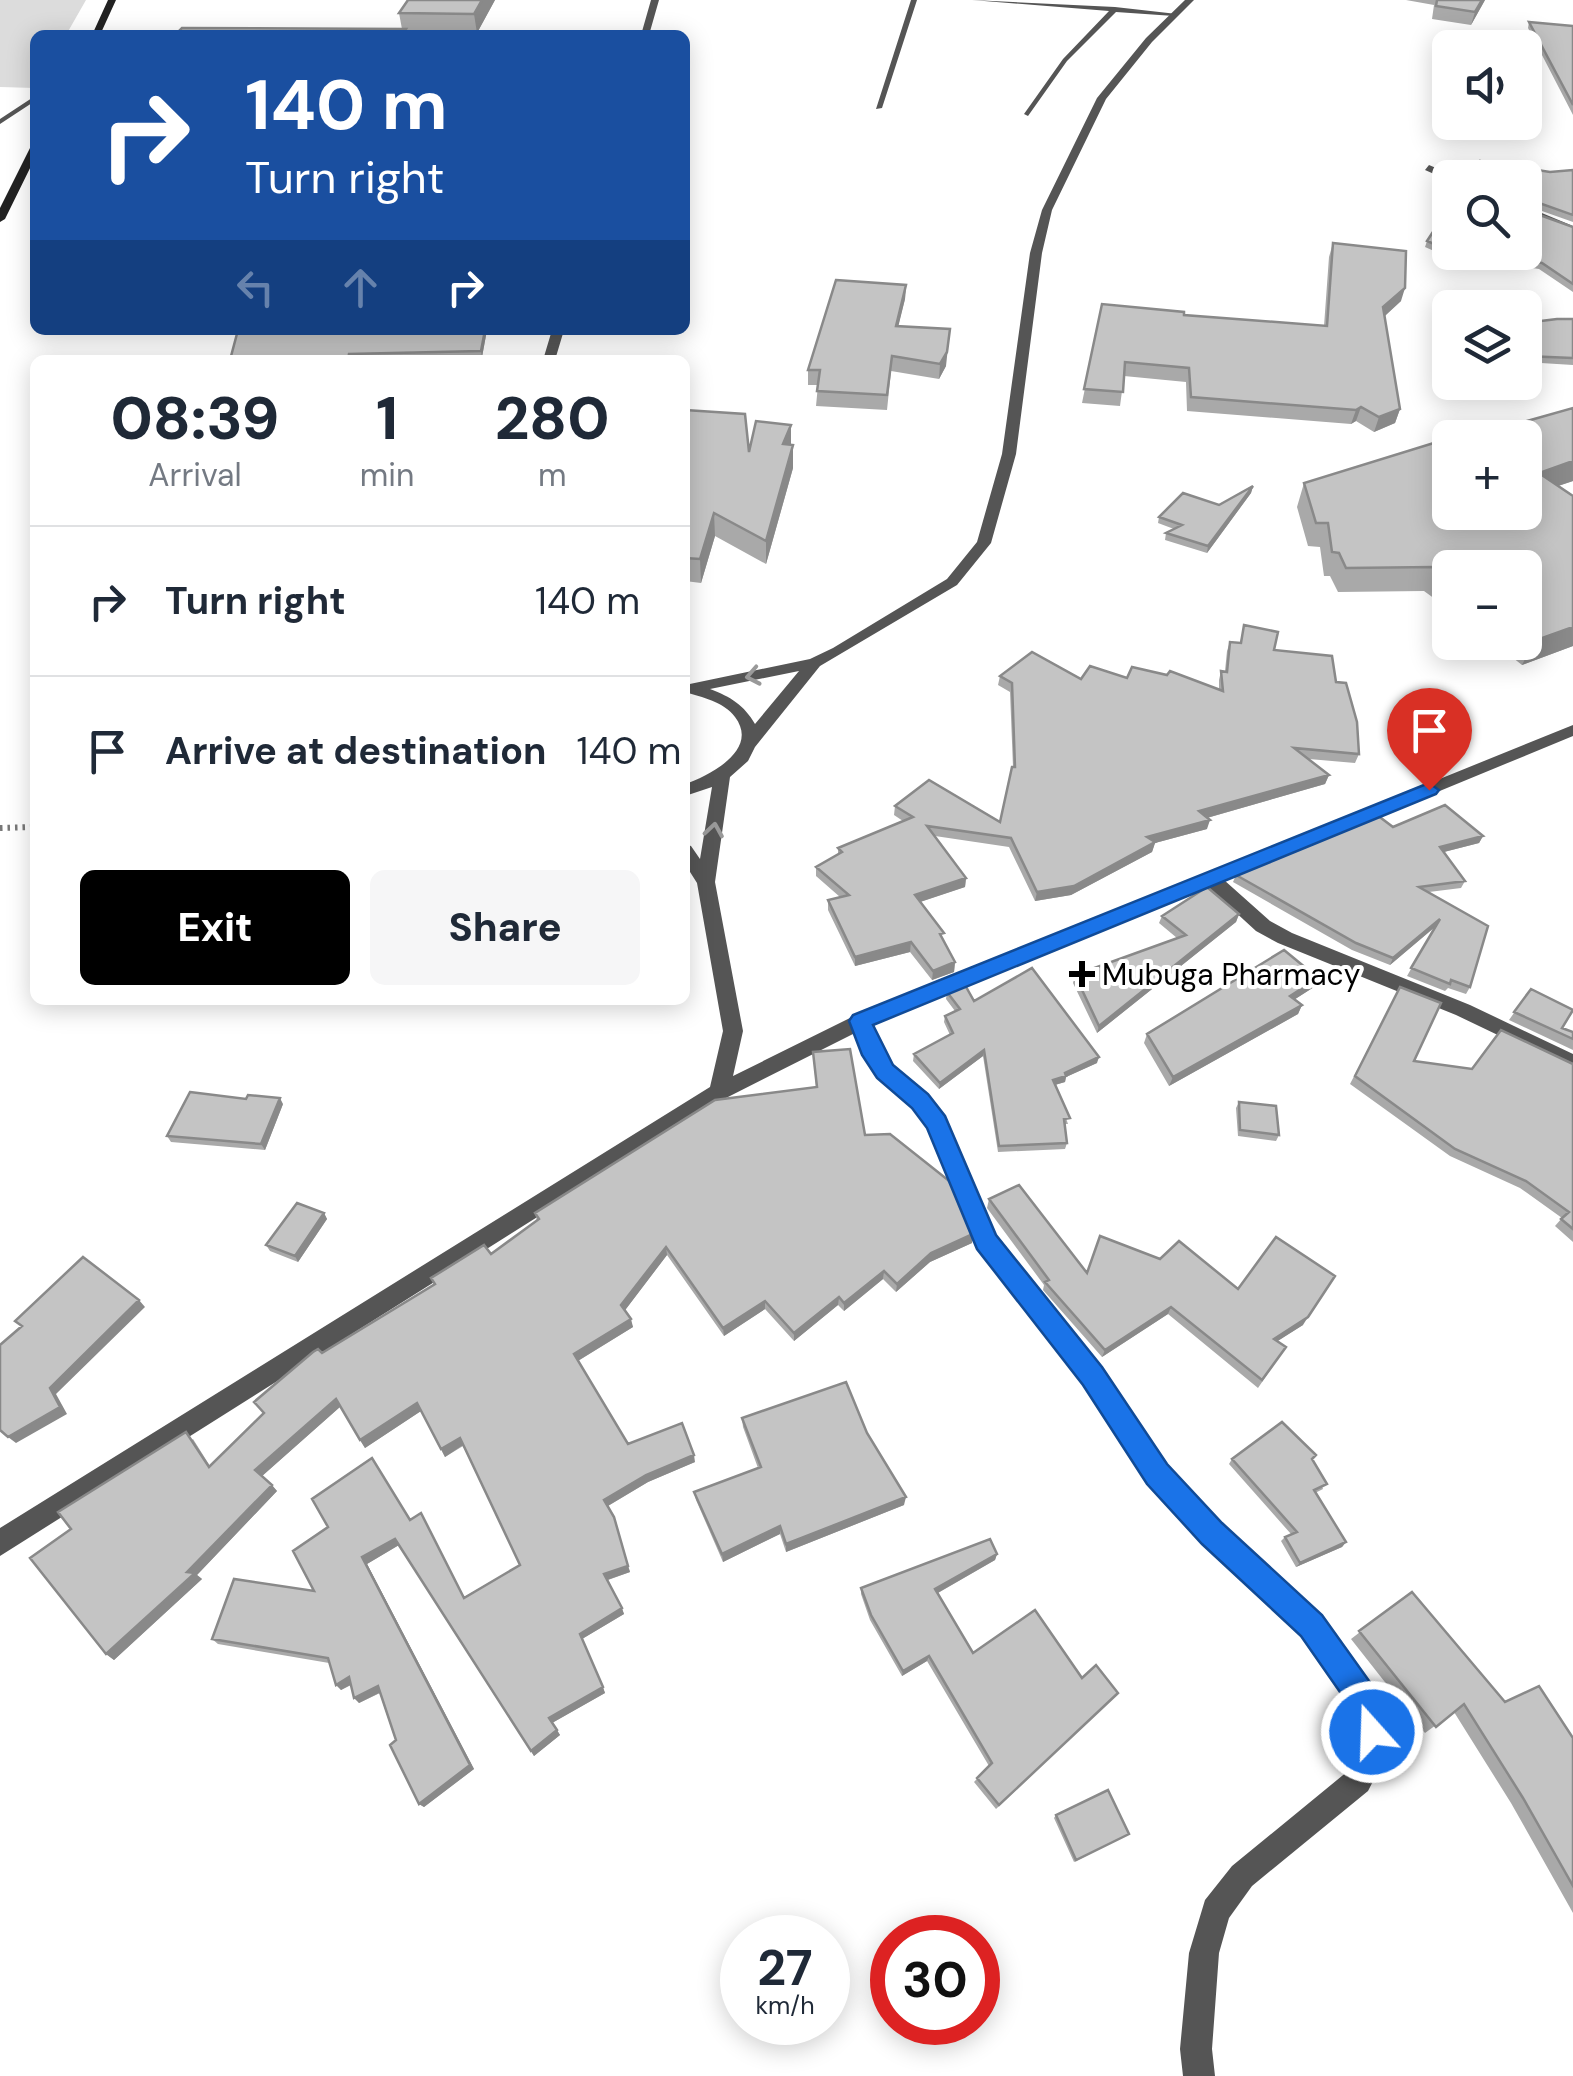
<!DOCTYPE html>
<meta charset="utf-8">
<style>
body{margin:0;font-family:"DM Sans",sans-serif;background:#f6f6f7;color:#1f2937;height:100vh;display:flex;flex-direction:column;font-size:38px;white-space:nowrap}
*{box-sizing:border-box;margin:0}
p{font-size:32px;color:#747a83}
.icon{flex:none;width:55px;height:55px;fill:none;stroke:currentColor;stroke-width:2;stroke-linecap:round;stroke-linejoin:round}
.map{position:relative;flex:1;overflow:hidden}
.drawer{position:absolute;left:30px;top:355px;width:660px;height:650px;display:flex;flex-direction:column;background:#fff;border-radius:15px;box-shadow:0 5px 25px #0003}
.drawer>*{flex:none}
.guide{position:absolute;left:30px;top:30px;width:660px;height:305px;border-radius:15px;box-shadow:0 5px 25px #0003;background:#1a4fa0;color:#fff;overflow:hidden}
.buttons{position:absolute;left:1432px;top:30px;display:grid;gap:20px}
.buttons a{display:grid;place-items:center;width:110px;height:110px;border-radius:15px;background:#fff;box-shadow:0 5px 25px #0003;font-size:50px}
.speed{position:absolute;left:720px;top:1915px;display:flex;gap:20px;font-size:50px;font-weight:700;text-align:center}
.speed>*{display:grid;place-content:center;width:130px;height:130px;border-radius:50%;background:#fff;box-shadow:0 5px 25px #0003;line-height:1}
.speed small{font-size:25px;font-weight:400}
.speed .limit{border:15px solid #d22;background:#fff;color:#111}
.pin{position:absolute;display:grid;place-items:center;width:85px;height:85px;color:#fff;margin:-102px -42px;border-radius:50% 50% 50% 0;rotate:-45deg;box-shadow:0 0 10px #0007}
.pin .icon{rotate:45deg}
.me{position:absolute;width:110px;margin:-55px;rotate:340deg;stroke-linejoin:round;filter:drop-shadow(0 0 8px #0008)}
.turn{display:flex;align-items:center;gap:35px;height:210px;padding:0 50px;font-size:45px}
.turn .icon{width:130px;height:130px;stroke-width:2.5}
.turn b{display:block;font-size:70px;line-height:85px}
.lanes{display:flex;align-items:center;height:95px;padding:0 50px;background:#0003;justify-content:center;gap:50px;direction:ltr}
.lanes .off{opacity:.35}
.eta{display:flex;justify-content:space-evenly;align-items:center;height:170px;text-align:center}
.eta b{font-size:60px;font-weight:800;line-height:70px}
.primary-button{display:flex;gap:20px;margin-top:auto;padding:20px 50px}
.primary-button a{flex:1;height:115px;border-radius:15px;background:#000;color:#fff;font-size:40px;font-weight:800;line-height:115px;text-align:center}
.primary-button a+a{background:#f6f6f7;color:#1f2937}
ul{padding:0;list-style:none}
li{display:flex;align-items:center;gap:30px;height:150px;padding:0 50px;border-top:2px solid #e0e1e3}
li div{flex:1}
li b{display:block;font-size:38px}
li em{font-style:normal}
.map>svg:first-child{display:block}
.green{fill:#dcdcdc}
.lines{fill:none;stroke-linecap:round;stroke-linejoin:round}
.path{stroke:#777;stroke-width:6;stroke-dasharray:2.5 5;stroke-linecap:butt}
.service{fill:#555;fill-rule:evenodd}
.minor{fill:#555;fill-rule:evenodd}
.secondary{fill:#222;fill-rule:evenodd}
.wall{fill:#a9a9a9}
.shaded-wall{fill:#898989}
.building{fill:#c4c4c4;stroke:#898989;stroke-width:2.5}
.oneway{stroke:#999}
.route{fill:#1a73e8;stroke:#114b97;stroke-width:2.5}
.poi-dot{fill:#000;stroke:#fff;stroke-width:4}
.labels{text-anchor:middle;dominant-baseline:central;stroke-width:8;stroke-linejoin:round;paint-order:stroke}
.poi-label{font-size:30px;fill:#000;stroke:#fff;text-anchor:start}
</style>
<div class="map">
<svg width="1573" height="2076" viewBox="0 0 1573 2076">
<rect width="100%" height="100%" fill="#fff"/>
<path class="green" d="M0,0H86L66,35H35V88L0,87Z"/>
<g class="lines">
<path class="path" d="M0,828L35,827"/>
<path class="service" d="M911,0H917L882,108L876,109Z
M972,0L1115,7L1177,14L1174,16L1116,12L1067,61L1028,116L1024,114L1063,59L1109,11Z
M35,96V101L0,124V119Z"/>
<path class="minor" d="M651,0H659L649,35H641Z
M1185,0H1194L1152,42L1106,99L1052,210L1042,253L1016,454L991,543L957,585L820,666L755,747L748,761L730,777L715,882L743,1031L733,1076L854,1016L1573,725V736L1224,880L1270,921L1292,933L1470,1005L1573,1054V1071L1456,1015L1278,943L1256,931L1208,887L872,1025L882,1052L892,1065L927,1095L944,1117L995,1236L1100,1368L1166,1465L1221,1524L1320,1617L1385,1710L1387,1754L1368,1791L1252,1886L1229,1918L1219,1953L1212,2049L1215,2076H1183L1180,2049L1189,1953L1205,1900L1232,1866L1348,1771L1359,1752L1357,1714L1302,1635L1203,1542L1148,1483L1084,1384L978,1249L928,1127L913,1107L878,1077L863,1055L855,1033L726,1098L0,1556V1528L710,1087L723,1031L697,883L685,864V844L691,846L700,859L712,787L685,796V784C709,776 760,750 735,717C724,702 702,697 685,692V685L810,659L833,648L947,579L977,542L1002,454L1030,253L1042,210L1097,98L1146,38ZM799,671L755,724C744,705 731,697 710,689Z
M1429,165L1455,176L1456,178H1450V181L1425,170Z
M1525,206L1573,226V233L1525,213Z
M552,330H564L555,360H543Z"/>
<path class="secondary" d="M108,0H116L100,35H92Z
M35,145V158L5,219L0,222V208L30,148Z"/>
</g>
<path class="wall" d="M408,0H495L477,33L406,32L407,35H175L402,29L399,13Z
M1406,0H1485L1471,25L1432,19L1434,5Z
M1529,22L1573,26V115L1528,28Z
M1573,170V222L1525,205L1526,210L1573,227V292L1539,269L1484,261L1481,252H1525L1521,175Z
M1450,206V252H1456L1450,258L1425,247L1427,241Z
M1333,243L1401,301L1385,316L1400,409L1395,423L1374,432L1356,421L1351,424L1187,411L1186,382L1124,376L1120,406L1082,403L1102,304L1184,315L1324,326L1329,257Z
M906,285L905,299L898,326L946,366L939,379L891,371L887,410L816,406L818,385H808V370Z
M1573,319V365L1525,362V323Z
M238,330H487L482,357L352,360H230Z
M1573,408V481L1558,486L1573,496V646L1522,665L1493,642H1525V568H1450V610L1424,591L1338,592L1330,576H1324L1320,547L1308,546L1297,507L1304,483Z
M685,410L749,452L793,445V468L766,564L715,536L701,583L685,581Z
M1253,486L1251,493L1207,553L1165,540L1166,533L1174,529L1158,523L1159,517L1219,505Z
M1244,625L1274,650L1336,682L1359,754L1355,763L1309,759L1329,775L1325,784L1207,818V829L1155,843L1152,852L1071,895L1035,901L1009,847L935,836L966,878L965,887L920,902L955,962L954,972L932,980L910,952L855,966L828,910V900L840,897L816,876V867L838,854V848L903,821L894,815L895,806L1000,822L1013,767L1010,692L998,685L1000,676L1081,679L1127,678L1219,689V680L1221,671H1225L1227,651L1230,642L1240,643Z
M1393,827L1483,836L1479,843L1444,852L1465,881L1461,888L1429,892L1470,987L1466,994L1448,988L1445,991L1407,976L1435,927L1390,965L1352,950L1233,882L1236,875Z
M1239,914L1236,922L1097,1033L1073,983L1075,975L1177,938L1159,923L1162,916Z
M1318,978L1314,987L1295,999L1302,1005L1298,1014L1169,1086L1144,1043L1147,1034Z
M1400,987L1414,1061L1472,1069L1573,1064V1242L1555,1226L1562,1218L1520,1188L1450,1156L1350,1084Z
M1531,989L1562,1028L1573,1032V1050L1509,1020Z
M947,992L974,1001L1097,1063L1066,1077L1065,1082L1055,1085L1068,1124H1065L1067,1143L1065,1149L998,1152L983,1056L939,1089L913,1061L914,1054L950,1035L944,1022L945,1016L955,1011L946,999Z
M813,1052L865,1135L973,1234L972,1243L930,1262L896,1292L883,1279L844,1311L838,1305L794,1341L765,1309L724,1336L667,1255L625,1310L633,1327L578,1361L628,1444L695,1462L648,1482L608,1506L614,1517L630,1572L608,1580L624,1614L582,1639L605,1693L552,1723L560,1735L534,1756L399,1545L367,1564L474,1769L424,1807L419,1804L380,1693L359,1703L351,1685L341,1690L329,1663L218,1644L212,1639L314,1591L410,1520L464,1597L520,1565L463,1446L445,1457L421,1411L365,1448L340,1407L262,1476L277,1491L197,1575L202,1579L114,1660L106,1654L71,1529L193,1439L210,1466L264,1414L254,1402L322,1353L434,1285L431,1278L491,1254L537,1221L535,1213L816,1087Z
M1239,1102L1279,1135L1276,1141L1238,1136L1236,1108Z
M283,1104L265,1150L171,1142L167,1136Z
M989,1199L1087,1273L1238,1289L1303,1325L1277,1341L1286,1347L1258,1388L1168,1314L1102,1357L1043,1290L1044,1285L987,1208Z
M324,1213L327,1219L298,1262L270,1251L266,1245Z
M742,1418L867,1433L904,1505L786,1552L780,1534L723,1562L696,1500L694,1492L758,1468L743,1427Z
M1232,1459H1312L1323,1489L1315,1493L1346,1542L1342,1547L1296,1567L1281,1541L1285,1537L1291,1534L1229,1464Z
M997,1554L995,1560L938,1593L973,1653L1082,1678L1118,1693L996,1809L974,1782L989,1766L927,1661L902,1676L870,1620L861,1594V1588Z
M1412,1592L1505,1702L1573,1738V1913L1511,1803L1454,1712L1425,1733L1351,1639Z
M1056,1815L1129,1834L1074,1862L1054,1818Z"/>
<path class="shaded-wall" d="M482,0H495L477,33L474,14Z
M1482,0H1485L1471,25L1475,12Z
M906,285L905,299L895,340L896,326Z
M1405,288L1401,301L1379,321L1383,307Z
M950,329L946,366L939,379L940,364Z
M485,330H487L482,357L481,351Z
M1361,407L1356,421L1351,424L1356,410Z
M1400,409L1395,423L1374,432L1379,417Z
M791,425V447L783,444Z
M793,445V468L766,564V541Z
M1573,461V481L1528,496L1539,473Z
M1253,486L1251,493L1207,553L1208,546Z
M714,513L715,536L701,583L700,559Z
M1573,627V646L1522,665L1534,641Z
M1329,775L1325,784L1196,821L1199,811Z
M1210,820L1207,829L1155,843L1152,852L1071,895L1035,901L1037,892L1147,837Z
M1483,836L1479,843L1436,854L1440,847Z
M966,878L965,887L914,904L915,895Z
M1239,914L1236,922L1097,1033L1099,1026Z
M1440,919L1436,926L1390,965L1393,958Z
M911,942L910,952L855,966V957Z
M955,962L954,972L932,980L933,971Z
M1318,978L1314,987L1286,1005L1290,996Z
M1302,1005L1298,1014L1169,1086L1173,1077Z
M984,1050L983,1056L939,1089L940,1083Z
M1099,1057L1097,1063L1066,1077L1065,1082L1051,1086L1053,1080Z
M280,1098L283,1104L265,1150L261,1144Z
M324,1213L327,1219L298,1262L295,1256Z
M973,1234L972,1243L930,1262L896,1292L897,1284L931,1253Z
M666,1247L667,1255L623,1313L621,1305Z
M884,1271L883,1279L844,1311V1303Z
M839,1297L838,1305L794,1341V1333Z
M139,1300L145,1307L56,1394L67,1414L16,1443L8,1437L50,1388Z
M765,1301V1309L724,1336L723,1328Z
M1171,1307L1168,1314L1102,1357L1105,1350Z
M1308,1317L1303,1325L1270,1346L1274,1339Z
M631,1319L633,1327L576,1362L574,1354Z
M336,1399L341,1406L261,1477L255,1470Z
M417,1403L421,1411L365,1448L360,1440Z
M460,1438L463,1445L445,1457L441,1449Z
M694,1455L695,1462L648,1482L606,1507L604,1500L646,1475Z
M272,1485L277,1491L197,1575L202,1579L114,1660L106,1654Z
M906,1497L904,1505L786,1552V1544Z
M780,1526V1534L723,1562L722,1554Z
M395,1539L399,1545L367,1564L474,1769L424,1807L419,1804L362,1557Z
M1346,1542L1342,1547L1296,1567L1300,1563Z
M997,1554L995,1560L934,1595L935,1589Z
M628,1566L630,1572L607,1580L604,1574Z
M622,1608L624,1614L582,1639L580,1634Z
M929,1656L927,1661L902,1676L903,1671Z
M349,1677L354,1683L341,1690L336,1685Z
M378,1686L383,1691L359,1703L354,1698Z
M603,1687L605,1693L552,1723L549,1718Z
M557,1730L560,1735L534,1756L531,1751Z"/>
<path class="building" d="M408,0H482L474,14L399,13Z
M1437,0H1482L1475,12L1436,6Z
M1529,22L1573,26V105Z
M182,28L406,29L402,35H175Z
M1480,161L1521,175L1525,168L1550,172L1573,170V215L1525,198V178H1469Z
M1525,203L1526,210L1573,227V284L1542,263L1486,255L1485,252H1525Z
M1450,206V251L1427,241Z
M1333,243L1406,251L1405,288L1383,307L1400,409L1379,417L1361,407L1356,410L1191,397L1189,368L1125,362L1123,392L1084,389L1102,304L1184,312V315L1327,326Z
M836,280L906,285L896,326L950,329L947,352L940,364L892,356L887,395L817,391L820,370H808Z
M1557,319H1573V358L1525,356V323Z
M238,330H485L481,351L349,354L348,360H230Z
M1573,408V461L1539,473L1573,496V627L1534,641L1525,634V568H1450V579L1434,567L1346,568L1339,553L1332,552L1328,523H1316L1304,483L1450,438V512H1525V438H1453L1486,427L1492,431Z
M685,410L745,414L749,452L756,421L791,425L783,444L793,445L766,541L714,513L700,559L685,558Z
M1253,486L1208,546L1166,533L1182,525L1159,517L1183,493L1219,505Z
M1244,625L1278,632L1274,650L1332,656L1336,682L1346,683L1357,722L1359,754L1294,748L1329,775L1199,811L1210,820L1147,837L1155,842L1074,886L1037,892L1011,838L927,826L966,878L915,895L944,933L940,934L955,962L933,971L911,942L855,957L828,900L849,895L816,867L842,852L838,848L913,817L895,806L929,780L1000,822L1012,767H1015L1012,683L1000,676L1032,652L1081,679L1090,666L1127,678L1132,667L1167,675L1170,671L1223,691L1221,671L1227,672L1230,642L1241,643Z
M1445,805L1483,836L1440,847L1465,881L1419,887L1488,926L1470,987L1451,980L1450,984L1411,968L1440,919L1393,958L1356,943L1236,875L1377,815L1393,827Z
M1207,887L1239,914L1099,1026L1075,975L1186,935L1162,916Z
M1284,950L1318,978L1290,996L1302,1005L1173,1077L1147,1034Z
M1032,968L1099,1057L1065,1073L1066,1076L1053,1080L1070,1118L1064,1119L1067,1143L999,1146L984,1050L940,1083L914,1054L953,1033L945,1016L960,1009L947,992L965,985L974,1001Z
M1400,987L1441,1003L1414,1061L1472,1069L1501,1030L1573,1064V1229L1561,1219L1569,1212L1526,1181L1455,1149L1355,1076Z
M1531,989L1573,1010L1562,1028L1573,1032V1039L1514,1012Z
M850,1049L865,1135L890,1134L953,1184L973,1234L931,1253L897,1284L884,1271L844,1303L839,1297L794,1333L765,1301L723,1328L666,1247L621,1305L631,1319L574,1354L628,1444L682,1423L694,1455L646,1475L604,1500L614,1517L628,1566L604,1574L622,1608L580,1634L603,1687L549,1718L557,1730L531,1751L395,1539L362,1557L470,1765L419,1804L390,1745L396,1740L378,1686L354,1698L349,1677L336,1685L328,1658L212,1639L234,1579L314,1591L293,1551L328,1527L312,1499L372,1458L410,1520L421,1513L464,1598L520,1565L460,1438L441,1449L417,1403L360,1440L336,1399L255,1470L272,1485L187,1572L195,1573L106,1654L30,1558L71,1529L58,1512L186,1432L209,1467L264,1413L254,1402L313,1352L318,1349L322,1353L435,1284L431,1278L484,1245L491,1254L539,1219L535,1213L715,1100L817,1087L813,1052Z
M190,1092L246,1099L248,1095L280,1098L261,1144L167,1136Z
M1239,1102L1276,1106L1279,1135L1240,1130Z
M1019,1185L1087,1273L1100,1236L1160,1259L1179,1241L1238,1289L1276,1237L1335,1276L1308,1317L1274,1339L1286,1347L1262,1380L1171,1307L1105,1350L1045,1282L1049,1280L989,1199Z
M297,1203L324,1213L295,1256L266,1245Z
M83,1257L139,1300L50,1388L60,1407L8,1437L0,1430V1345L22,1326L15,1321Z
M846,1382L867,1433L906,1497L786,1544L780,1526L722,1554L694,1492L761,1467L742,1418Z
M1282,1422L1316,1455L1312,1459L1327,1484L1314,1490L1346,1542L1300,1563L1285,1537L1297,1532L1232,1459Z
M990,1539L997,1554L935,1589L973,1653L1035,1610L1082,1678L1096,1665L1118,1693L999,1805L977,1778L992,1763L929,1656L903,1671L871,1615L861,1588Z
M1412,1592L1505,1702L1539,1686L1573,1738V1886L1523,1798L1464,1704L1436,1727L1359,1631Z
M1108,1790L1129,1834L1076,1860L1056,1815Z"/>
<defs><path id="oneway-chevron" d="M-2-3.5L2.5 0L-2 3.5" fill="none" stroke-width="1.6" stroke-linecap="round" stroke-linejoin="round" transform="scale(2.5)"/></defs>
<g class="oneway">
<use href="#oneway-chevron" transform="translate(753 676) rotate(169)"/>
<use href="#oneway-chevron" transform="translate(714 830) rotate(-81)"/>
</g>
<path class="route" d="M1429,783L1439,790L1436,794L873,1025L893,1065L928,1094L945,1116L996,1235L1102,1367L1167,1464L1222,1523L1322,1615L1382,1699L1388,1732L1383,1743L1372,1748L1361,1743L1356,1715L1301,1636L1202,1544L1147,1484L1083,1385L977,1249L927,1128L912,1108L877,1078L862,1055L849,1021L853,1015Z"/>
<path class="poi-dot" d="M1077 959h10v10h10v10h-10v10h-10v-10h-10v-10h10z"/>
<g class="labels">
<g class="poi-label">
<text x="1102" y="974">Mubuga Pharmacy</text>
</g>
</g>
</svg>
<div class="buttons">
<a><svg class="icon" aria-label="sound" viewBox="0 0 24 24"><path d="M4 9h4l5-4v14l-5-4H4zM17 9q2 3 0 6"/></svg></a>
<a><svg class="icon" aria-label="search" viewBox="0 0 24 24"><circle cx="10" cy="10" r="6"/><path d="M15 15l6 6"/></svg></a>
<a><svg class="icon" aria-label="layers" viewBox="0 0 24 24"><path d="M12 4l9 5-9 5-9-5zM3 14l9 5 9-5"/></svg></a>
<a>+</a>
<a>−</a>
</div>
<div class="speed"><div>27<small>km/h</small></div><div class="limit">30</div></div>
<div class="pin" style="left:1429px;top:790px;background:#d93025"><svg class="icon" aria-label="arrive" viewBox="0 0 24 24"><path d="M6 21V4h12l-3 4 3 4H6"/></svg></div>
<svg class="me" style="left:1372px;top:1732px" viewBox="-20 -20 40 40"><circle r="17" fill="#1a73e8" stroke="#fff" stroke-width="3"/><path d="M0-11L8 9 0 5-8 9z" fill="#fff"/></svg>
<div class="guide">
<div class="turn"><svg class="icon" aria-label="right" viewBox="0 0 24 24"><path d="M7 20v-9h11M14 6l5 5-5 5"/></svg><div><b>140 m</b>Turn right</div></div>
<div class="lanes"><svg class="icon off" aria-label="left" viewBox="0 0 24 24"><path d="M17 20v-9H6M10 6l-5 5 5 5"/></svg><svg class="icon off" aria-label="ahead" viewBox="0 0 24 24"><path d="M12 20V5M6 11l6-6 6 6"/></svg><svg class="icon" aria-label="right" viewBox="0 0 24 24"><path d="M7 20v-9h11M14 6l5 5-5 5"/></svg></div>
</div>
<section class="drawer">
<div class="eta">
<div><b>08:39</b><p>Arrival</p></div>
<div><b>1</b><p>min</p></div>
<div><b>280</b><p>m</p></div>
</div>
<ul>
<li><svg class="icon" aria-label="right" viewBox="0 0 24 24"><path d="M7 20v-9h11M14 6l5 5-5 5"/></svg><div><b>Turn right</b></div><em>140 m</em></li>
<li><svg class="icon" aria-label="arrive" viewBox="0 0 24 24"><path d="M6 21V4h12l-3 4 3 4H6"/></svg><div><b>Arrive at destination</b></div><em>140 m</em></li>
</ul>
<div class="primary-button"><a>Exit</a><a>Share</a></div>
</section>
</div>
